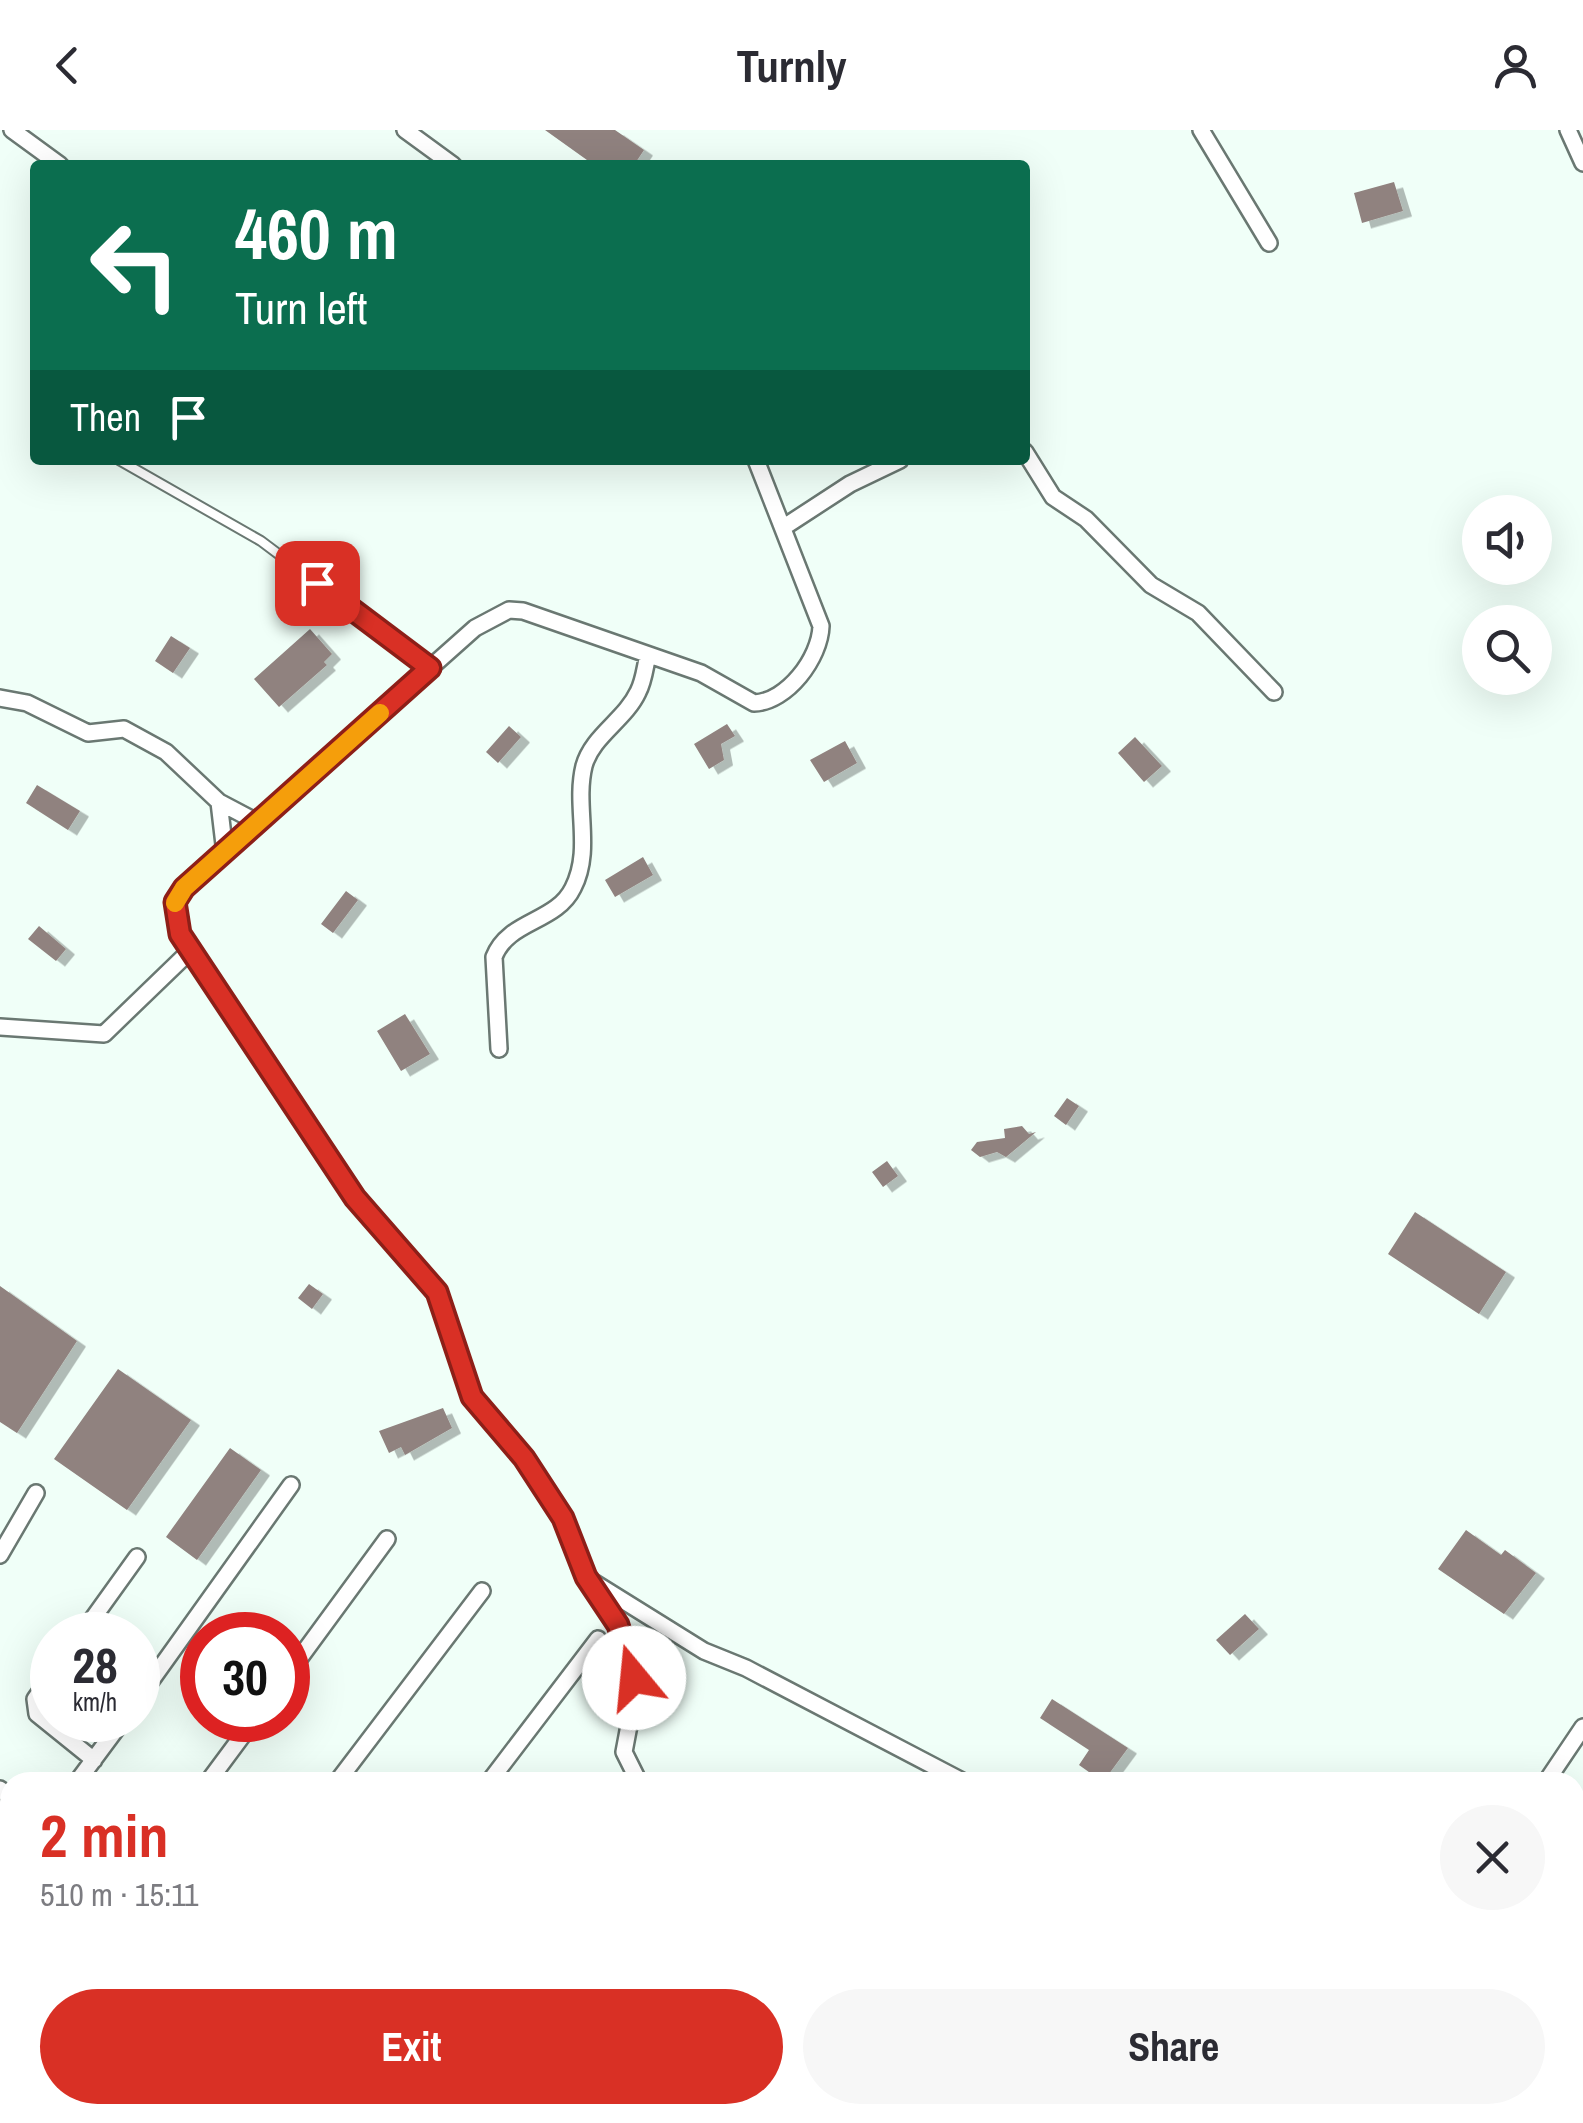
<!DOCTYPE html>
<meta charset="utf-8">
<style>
body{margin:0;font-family:"Archivo Narrow",sans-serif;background:#f7f7f7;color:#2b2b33;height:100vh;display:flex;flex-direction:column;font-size:38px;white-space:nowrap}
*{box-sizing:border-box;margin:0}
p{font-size:32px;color:#7c7c81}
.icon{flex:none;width:55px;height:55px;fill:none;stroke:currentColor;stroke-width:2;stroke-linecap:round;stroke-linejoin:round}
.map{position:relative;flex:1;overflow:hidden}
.panel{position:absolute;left:0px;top:1642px;width:1585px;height:352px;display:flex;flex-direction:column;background:#fff;border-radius:30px 30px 0 0;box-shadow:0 10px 40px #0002}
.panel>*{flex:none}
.top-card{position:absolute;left:30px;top:30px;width:1000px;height:305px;border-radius:10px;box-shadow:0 10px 40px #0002;background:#0b6e4f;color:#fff;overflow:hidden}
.fabs{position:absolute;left:1462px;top:365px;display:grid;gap:20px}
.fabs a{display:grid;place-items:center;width:90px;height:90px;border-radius:50%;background:#fff;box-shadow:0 10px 40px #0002;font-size:50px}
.speed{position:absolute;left:30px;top:1482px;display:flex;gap:20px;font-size:50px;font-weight:700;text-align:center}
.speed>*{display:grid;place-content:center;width:130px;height:130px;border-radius:50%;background:#fff;box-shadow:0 10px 40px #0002;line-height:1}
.speed small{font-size:25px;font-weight:400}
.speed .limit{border:15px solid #d22;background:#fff;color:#111}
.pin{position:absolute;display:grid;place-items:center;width:85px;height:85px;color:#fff;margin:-42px;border-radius:20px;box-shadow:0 5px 15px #0006}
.me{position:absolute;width:110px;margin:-55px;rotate:343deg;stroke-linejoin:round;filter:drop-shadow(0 0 8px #0008)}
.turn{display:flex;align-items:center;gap:35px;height:210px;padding:0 40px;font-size:45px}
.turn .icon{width:130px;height:130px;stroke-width:2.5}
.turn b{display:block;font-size:70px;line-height:85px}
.then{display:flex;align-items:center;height:95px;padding:0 40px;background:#0003;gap:20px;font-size:38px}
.round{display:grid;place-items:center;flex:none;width:105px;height:105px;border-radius:52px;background:#f7f7f7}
.summary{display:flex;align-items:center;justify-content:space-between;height:170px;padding:0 40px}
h1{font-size:60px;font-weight:800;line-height:75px;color:#d93025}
.button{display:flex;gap:20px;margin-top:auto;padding:20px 40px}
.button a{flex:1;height:115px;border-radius:60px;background:#d93025;color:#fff;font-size:40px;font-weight:800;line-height:115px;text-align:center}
.button a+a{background:#f7f7f7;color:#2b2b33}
header{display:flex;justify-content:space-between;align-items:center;height:130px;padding:0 40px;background:#fff;font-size:45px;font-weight:800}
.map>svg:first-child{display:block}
.building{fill:#90827f;filter:url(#shadow)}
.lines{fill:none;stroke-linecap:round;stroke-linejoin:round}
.lane-casing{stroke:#6a7872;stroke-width:12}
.street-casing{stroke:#6a7872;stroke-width:20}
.lane{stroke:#fff;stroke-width:8}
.street{stroke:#fff;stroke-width:15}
.route-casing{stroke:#8d1f18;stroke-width:25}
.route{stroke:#d93025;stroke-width:18}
.slow{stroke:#f59e0b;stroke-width:18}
</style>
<header><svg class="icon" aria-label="back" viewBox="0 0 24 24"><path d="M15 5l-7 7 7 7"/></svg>Turnly<svg class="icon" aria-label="person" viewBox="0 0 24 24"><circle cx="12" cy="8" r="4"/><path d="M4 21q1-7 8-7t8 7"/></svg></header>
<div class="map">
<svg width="1583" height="1993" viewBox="0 0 1583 1993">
<defs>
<filter id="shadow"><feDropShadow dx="9" dy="5.5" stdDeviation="0" flood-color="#0004"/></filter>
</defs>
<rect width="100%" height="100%" fill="#f0fff8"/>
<path class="building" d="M545,0H615L644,20L634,35H594Z
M1394,52L1403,81L1362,93L1354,63Z
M310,499L332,524L324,532L327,535L279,577L254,549Z
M171,506L190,518L173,543L155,531Z
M727,594L735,606L721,614L724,630L709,639L694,614Z
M509,596L521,607L498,633L486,622Z
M1135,607L1162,636L1144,652L1118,623Z
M845,611L857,633L824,652L810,630Z
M37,655L80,681L68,700L26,673Z
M643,727L653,745L615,767L605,750Z
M346,761L358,770L333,803L321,794Z
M39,796L66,819L56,831L28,809Z
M405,884L430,924L401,941L377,901Z
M1067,968L1079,976L1066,995L1054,986Z
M1022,996L1029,1004L1036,1002L1006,1027L997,1022L980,1027L971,1020L977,1012L1005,1008L1004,999Z
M887,1031L898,1046L883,1057L872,1042Z
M1415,1082L1506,1142L1479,1184L1388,1124Z
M309,1154L323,1164L312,1179L298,1168Z
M0,1156L77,1211L17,1303L0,1292Z
M118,1239L191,1290L127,1380L54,1329Z
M443,1278L452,1298L405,1325L401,1317L389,1323L379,1301Z
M230,1318L261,1340L197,1430L166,1407Z
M1466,1400L1501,1425L1505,1420L1536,1443L1504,1484L1438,1439Z
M1245,1484L1259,1499L1230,1525L1216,1510Z
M1052,1569L1128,1618L1103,1652L1079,1635L1089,1620L1040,1588Z"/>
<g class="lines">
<defs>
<path id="lane" d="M119,330L261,411L430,538
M0,1918L10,1926
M88,1985L98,1993"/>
<path id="street" d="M12,0L60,35
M405,0L453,35
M1201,0L1269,113
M1568,0L1583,33
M1025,322L1053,367L1086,389L1151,455L1198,483L1274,562
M784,397L850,354L900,330
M0,568L27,573L88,603L124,599L166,622L219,672L259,693
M219,672L225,723
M0,897L104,904L191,820
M499,919L494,827C508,790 556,793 573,758C593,719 574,677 584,636C592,606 625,590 638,562C644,551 645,537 648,525
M0,1425L36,1363
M590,1450L704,1521L746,1538L964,1652
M81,1505L137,1427
M288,1544L387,1409
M52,1545L35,1569L37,1584L94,1630
M138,1569L291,1355
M77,1652L123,1590
M208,1652L254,1590
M337,1652L482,1461
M489,1652L598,1509
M639,1652L624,1622L634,1569L629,1523L618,1495L586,1447L563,1388L524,1327L472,1267L437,1162L355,1068L180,803L175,772L184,757L475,498L509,480L523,481L701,543L754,573C787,572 820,528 821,496L756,330
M1546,1652L1583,1597
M0,1659L10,1667
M0,1722L10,1708
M418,1985L429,1993
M632,1993L638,1985
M1160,1993L1164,1985"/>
</defs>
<use href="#lane" class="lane-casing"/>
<use href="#street" class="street-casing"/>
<use href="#lane" class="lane"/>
<use href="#street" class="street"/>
</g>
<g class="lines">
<defs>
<path id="route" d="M317,453L430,538L184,758L175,772L180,804L355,1068L437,1162L472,1267L524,1328L563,1388L586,1447L618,1495L634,1548"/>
</defs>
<use href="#route" class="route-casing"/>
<use href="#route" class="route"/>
<path class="slow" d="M175,773L184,758L380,583"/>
</g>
</svg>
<div class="fabs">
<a><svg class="icon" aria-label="sound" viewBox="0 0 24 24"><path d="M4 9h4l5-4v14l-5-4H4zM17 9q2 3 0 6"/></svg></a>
<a><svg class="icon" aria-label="search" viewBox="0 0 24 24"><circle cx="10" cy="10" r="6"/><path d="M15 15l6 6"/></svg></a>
</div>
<div class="speed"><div>28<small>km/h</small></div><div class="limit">30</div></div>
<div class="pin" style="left:317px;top:453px;background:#d93025"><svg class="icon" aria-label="arrive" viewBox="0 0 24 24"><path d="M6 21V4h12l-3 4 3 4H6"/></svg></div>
<svg class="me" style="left:634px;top:1548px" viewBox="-20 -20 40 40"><circle r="19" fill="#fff"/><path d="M0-13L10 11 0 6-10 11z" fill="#d93025"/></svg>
<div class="top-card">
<div class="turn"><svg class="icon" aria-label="left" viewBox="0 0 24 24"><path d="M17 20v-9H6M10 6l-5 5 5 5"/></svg><div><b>460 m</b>Turn left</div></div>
<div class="then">Then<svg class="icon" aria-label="arrive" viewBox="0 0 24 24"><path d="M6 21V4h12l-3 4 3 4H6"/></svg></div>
</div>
<section class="panel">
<div class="summary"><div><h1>2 min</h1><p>510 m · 15:11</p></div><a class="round"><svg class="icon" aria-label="close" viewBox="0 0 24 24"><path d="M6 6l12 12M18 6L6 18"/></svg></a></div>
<div class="button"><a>Exit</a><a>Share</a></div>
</section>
</div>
